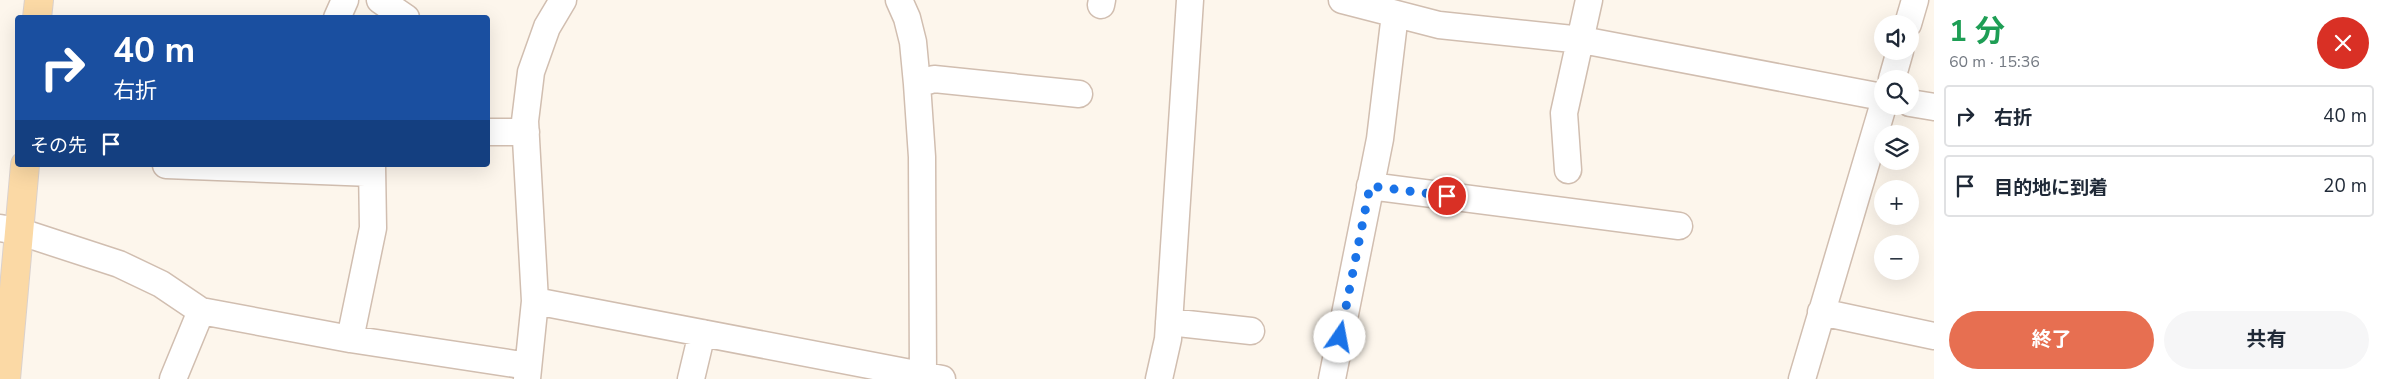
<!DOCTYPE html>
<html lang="ja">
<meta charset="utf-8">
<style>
body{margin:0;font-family:"Nunito Sans","Noto Sans JP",sans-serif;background:#f6f6f7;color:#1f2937;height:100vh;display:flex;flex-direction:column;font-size:19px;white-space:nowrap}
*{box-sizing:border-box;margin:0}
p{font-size:16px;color:#747a83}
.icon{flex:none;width:28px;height:28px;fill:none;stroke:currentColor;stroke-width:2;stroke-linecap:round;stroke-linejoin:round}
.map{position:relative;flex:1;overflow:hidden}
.drawer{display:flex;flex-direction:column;background:#fff;width:450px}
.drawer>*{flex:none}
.banner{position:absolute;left:15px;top:15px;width:475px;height:152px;border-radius:5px;box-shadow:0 5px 20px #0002;background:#1a4fa0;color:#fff;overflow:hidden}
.tools{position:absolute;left:1874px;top:15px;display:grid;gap:10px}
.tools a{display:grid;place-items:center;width:45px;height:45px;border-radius:50%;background:#fff;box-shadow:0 5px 20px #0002;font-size:25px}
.pin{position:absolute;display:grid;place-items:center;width:42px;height:42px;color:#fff;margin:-21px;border:2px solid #fff;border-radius:50%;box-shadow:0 1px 5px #0007}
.me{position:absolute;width:55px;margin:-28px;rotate:12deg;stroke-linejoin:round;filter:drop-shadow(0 0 4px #0008)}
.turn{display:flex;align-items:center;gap:18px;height:105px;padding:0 15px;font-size:22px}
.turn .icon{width:65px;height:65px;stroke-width:2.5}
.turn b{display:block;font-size:35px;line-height:42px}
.then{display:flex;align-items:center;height:48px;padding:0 15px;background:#0003;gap:10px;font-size:19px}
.round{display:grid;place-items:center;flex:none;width:52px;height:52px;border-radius:26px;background:#f6f6f7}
.headline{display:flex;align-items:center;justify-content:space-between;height:85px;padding:0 15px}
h1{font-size:30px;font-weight:700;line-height:38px;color:#1e9e55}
.button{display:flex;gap:10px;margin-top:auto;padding:10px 15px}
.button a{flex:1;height:58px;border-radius:30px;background:#e76f51;color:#fff;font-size:20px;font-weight:700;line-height:58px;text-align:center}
.button a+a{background:#f6f6f7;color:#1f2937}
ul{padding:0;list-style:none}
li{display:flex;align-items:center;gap:15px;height:62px;margin:0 10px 8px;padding:0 5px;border:2px solid #e0e1e3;border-radius:5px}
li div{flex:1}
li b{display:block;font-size:19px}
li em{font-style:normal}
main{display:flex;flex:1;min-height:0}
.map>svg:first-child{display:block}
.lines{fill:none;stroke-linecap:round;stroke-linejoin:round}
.minor-casing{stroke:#d1beb0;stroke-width:29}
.major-casing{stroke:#dad1cd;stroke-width:30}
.minor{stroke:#fff;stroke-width:26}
.major{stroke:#fbd9a5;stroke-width:28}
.route{stroke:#1a73e8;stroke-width:9;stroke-dasharray:0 16.2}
</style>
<main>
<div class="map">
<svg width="1934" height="379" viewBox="0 0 1934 379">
<rect width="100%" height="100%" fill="#fdf6ec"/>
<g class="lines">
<defs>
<path id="minor" d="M380,0L406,18
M899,0L907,18L913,42L917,84L922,157L923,379
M1342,0L1439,25L1582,40L1882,97
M1101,5L1102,0
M337,18L345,0
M1908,24L1915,0
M1892,79L1900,51
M917,84L934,79L1079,94
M1910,103L1934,107
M488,132H526
M166,165L372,173
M1568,170L1564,113L1589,0
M1370,186L1679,226
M0,228L18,231L119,264L161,284L201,311L350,339L528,366
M535,301L942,379
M1821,312L1934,336
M1169,322L1251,331
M350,339L373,228L372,165
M173,379L201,311
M527,379L535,301L525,121L531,72L547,27L563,0
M691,379L702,333
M1159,379L1168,339L1190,0
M1332,379L1380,139L1395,14
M1802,379L1883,106"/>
<path id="major" d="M37,18L39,0
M6,379L25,165"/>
</defs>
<use href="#minor" class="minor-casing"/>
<use href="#major" class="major-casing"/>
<use href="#minor" class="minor"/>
<use href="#major" class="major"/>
</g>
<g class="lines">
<path class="route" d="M1340,337L1370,186L1447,196"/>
</g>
</svg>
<div class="tools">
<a><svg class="icon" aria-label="sound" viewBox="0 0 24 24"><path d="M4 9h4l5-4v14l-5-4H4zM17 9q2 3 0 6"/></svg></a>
<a><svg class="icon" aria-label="search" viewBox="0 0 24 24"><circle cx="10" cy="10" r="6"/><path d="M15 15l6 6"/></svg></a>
<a><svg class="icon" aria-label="layers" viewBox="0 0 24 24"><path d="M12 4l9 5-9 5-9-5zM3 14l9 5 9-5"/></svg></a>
<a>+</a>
<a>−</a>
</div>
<div class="pin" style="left:1447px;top:196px;background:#d93025"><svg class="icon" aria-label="arrive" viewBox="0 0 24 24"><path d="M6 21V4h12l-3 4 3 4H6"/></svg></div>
<svg class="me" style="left:1340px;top:337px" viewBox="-20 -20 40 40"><circle r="19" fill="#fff"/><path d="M0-13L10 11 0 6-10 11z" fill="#1a73e8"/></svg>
<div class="banner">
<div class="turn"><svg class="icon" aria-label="right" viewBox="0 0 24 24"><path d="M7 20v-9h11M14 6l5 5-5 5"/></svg><div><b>40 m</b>右折</div></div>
<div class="then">その先<svg class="icon" aria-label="arrive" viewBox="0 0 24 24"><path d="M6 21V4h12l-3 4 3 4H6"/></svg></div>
</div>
</div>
<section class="drawer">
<div class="headline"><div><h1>1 分</h1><p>60 m · 15:36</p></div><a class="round" style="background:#d93025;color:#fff"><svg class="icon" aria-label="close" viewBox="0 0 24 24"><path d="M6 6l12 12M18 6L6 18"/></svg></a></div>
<ul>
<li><svg class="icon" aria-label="right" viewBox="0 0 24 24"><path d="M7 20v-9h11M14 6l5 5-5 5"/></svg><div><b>右折</b></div><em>40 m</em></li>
<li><svg class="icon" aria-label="arrive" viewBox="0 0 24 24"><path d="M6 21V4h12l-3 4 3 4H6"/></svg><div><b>目的地に到着</b></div><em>20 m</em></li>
</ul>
<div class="button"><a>終了</a><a>共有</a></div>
</section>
</main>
